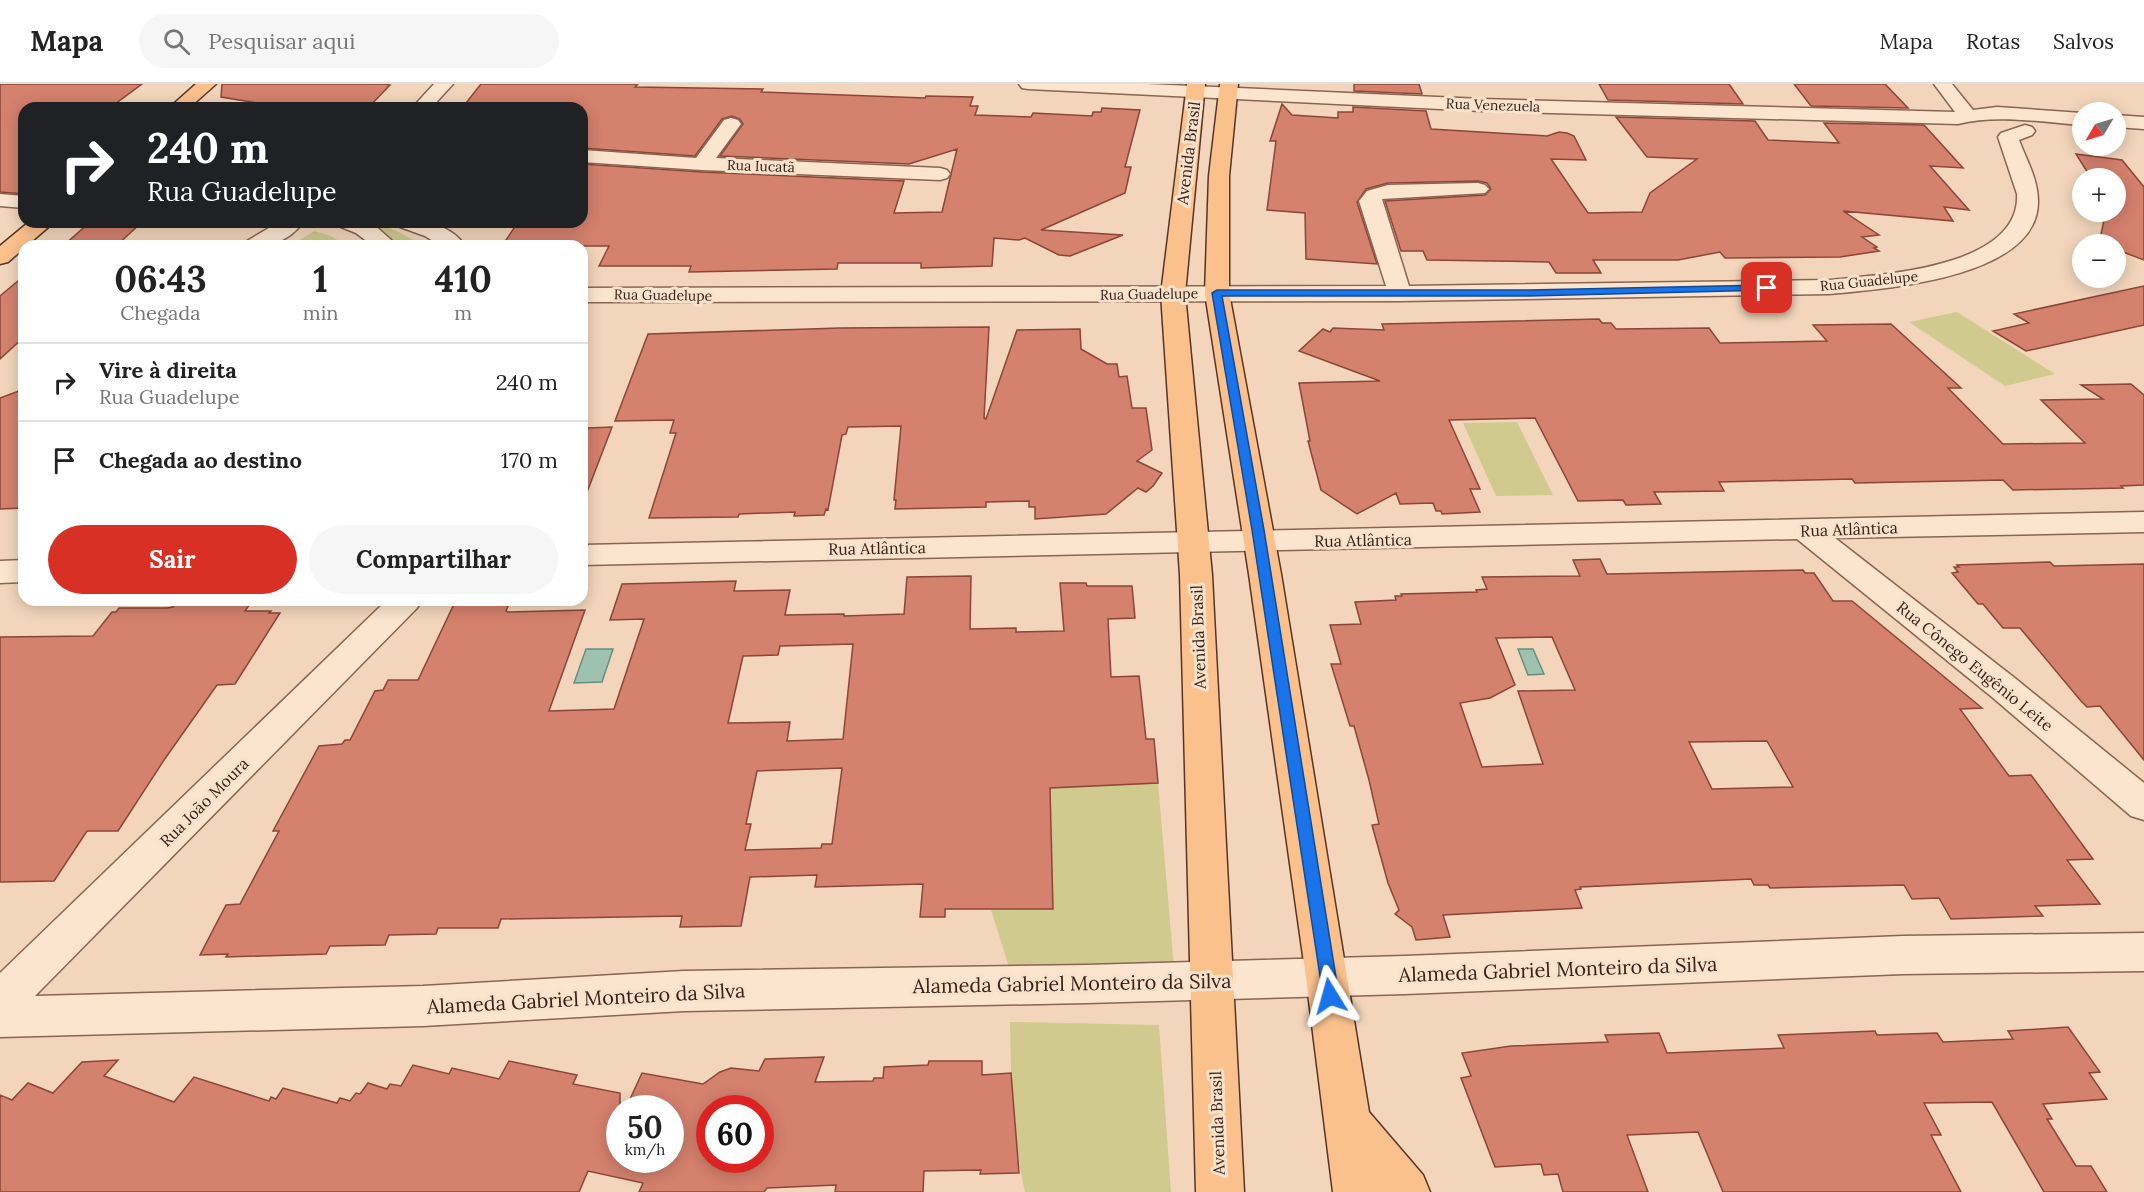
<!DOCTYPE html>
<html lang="pt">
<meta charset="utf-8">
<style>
body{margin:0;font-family:Lora,serif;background:#f6f6f6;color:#222;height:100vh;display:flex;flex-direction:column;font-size:22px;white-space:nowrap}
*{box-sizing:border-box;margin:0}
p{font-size:20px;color:#767676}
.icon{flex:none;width:33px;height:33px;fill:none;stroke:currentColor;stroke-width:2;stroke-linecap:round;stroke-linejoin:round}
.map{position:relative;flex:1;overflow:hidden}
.side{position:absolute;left:18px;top:156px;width:570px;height:366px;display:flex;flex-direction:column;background:#fff;border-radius:18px;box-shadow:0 3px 15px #0003}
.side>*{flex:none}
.guide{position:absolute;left:18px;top:18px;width:570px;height:126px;border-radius:18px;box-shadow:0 3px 15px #0003;background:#202124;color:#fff;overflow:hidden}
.needle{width:39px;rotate:232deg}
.controls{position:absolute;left:2072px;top:18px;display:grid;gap:12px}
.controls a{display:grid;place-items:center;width:54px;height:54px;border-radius:50%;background:#fff;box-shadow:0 3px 15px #0003;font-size:30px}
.speed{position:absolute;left:606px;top:1011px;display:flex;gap:12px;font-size:30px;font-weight:700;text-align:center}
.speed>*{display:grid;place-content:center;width:78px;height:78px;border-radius:50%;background:#fff;box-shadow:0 3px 15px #0003;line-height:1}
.speed small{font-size:15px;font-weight:400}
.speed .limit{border:9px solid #d22;background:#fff;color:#111}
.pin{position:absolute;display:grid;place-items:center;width:51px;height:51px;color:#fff;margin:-26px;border-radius:12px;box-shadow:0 3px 9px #0006}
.me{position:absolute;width:66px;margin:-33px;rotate:352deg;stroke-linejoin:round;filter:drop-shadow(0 0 4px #0008)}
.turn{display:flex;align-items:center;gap:21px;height:126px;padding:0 30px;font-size:27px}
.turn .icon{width:78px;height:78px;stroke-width:2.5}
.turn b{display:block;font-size:42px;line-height:51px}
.eta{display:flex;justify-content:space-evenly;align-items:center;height:102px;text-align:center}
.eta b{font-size:36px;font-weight:700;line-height:42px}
.action{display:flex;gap:12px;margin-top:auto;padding:12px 30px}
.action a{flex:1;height:69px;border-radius:36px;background:#d93025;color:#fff;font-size:24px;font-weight:700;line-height:69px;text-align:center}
.action a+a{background:#f6f6f6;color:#222}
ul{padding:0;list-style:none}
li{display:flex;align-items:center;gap:18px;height:78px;padding:0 30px;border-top:2px solid #e0e0e0}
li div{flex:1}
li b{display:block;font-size:22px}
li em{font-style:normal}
header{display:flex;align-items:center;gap:36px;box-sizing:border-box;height:84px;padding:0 30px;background:#fff;border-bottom:2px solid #e0e0e0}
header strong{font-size:28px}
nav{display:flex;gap:33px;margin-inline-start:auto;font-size:21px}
.search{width:420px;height:54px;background:#f6f6f6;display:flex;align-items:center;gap:15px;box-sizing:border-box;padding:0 21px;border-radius:33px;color:#767676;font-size:22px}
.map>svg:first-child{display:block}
.green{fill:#d0ca8e}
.water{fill:#9fc2b0;stroke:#66907d;stroke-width:1.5}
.building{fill:#d4816d;stroke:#8c4637;stroke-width:1.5;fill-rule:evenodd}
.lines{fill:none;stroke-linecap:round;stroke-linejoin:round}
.minor-casing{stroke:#8a6553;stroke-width:3}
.major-casing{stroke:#573428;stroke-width:3}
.minor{fill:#fce5ce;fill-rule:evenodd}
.major{fill:#fac18d;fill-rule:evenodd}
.route{fill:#1a73e8;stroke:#114b97;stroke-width:1.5}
.labels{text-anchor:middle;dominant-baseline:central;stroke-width:6;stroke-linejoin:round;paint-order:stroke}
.far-street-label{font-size:14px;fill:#38221a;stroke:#f9e2cb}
.street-label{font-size:16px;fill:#38221a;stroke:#f9e2cb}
.near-street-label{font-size:20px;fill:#38221a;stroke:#f9e2cb}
</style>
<header>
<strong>Mapa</strong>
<div class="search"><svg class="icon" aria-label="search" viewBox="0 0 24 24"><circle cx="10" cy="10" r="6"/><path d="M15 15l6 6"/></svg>Pesquisar aqui</div>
<nav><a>Mapa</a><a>Rotas</a><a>Salvos</a></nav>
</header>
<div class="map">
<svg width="2144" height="1108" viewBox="0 0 2144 1108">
<rect width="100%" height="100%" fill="#f2d5bb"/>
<path class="green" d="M365,138C381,138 409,152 422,162H400Z
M314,147L331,152L347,162H290Z
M1957,228L2055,290L2005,302L1909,238Z
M1517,338L1553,411L1496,412L1463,339Z
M1158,699L1174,884L1009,883L991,826L1053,825L1050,704Z
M1010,938L1159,941L1171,1108H1025C1012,1053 1011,994 1010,938Z"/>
<path class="water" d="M586,565H613L602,598L574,599Z
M1518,565H1533L1544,590L1528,591Z"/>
<path class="building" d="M0,0H142L111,23L24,24V110L0,108Z
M222,0H385L390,1L368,24H287L221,13Z
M481,0H638L635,3L763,5L761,8L925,14L926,12L973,13L970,22H978L975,31L1031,33L1033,29L1092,32L1093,28H1101L1102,24L1140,26L1125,83H1131L1125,109L1041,146L1123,151L1070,172L1059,171L1025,154L1019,156L994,154L992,182L921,184V179H838L837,185L689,188L691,182H599L609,162H502L518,138H582V80L702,88L904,97L894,129L942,128L957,65L909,80L720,72L743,40L740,35L732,32L722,35L695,72L582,64V23L518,19L515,24H462Z
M1354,0H1419L1422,10L1354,7Z
M1599,0H1729L1743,20L1608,16Z
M1794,0H1885L1908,24L1811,22Z
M1282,20L1292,31L1338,34V28H1353V23L1426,27L1431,45L1547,52L1559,48L1567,49L1574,52L1586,76L1551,75L1588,129L1642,128L1650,109L1697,75L1647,73L1616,33L1755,37L1768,56L1839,59L1824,39L1924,41L1963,84L1930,82L1969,126L1944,123L1953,137L1843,127L1879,151L1862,153L1877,163L1874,164L1879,167L1840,173L1725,174L1720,168L1678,176H1593L1601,189H1556L1549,178L1427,176L1423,167H1401L1385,117L1485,111L1491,105L1487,99L1478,97L1388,99L1366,105L1357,118L1377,180L1306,175L1305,129L1267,126L1276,57H1270Z
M2076,70L2122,76L2144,103V176L2123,168L2115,160H2099L2104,136L2097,134L2096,128H2115V94H2091Z
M90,138H105L140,140L116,162H63Z
M24,192V253L0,275V212Z
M2144,202V241L2026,267L1993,247L2029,239L2014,230Z
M1599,235L1602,239H1611L1616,245L1709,244L1720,259L1827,257L1813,241L1891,240L1961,304H1948L2003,360L2085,359L2041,316L2103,315L2081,301L2131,300L2144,311V401L2121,402L2123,404L2013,406L2003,396L1855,399L1852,395L1719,398L1724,407L1654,408L1661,420L1626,421L1623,416L1578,417L1535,334L1449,336L1480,405H1470L1480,428L1442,430L1441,427H1436L1433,419L1400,420L1396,409L1357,430L1321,406L1308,357H1310L1299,299L1380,297L1299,267L1323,245L1330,248L1333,244L1384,246L1382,240Z
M989,243L984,334L986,335L1017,246L1080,245L1081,265L1107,280H1117L1119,293L1127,292L1132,324H1146L1152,366L1137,377L1162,389L1153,402L1146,408L1138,404L1106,430L1035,435V423H1029V417L986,418V423L895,425L896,416H894L901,342L848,343L846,350L842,351L828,426L826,425L824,431L794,432L795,428L739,430L738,433L649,434L676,349H670L674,336L615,337L648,250L840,244Z
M24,305V424L0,425V314Z
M612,343L584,416H582V358L588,344Z
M1600,475L1607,490L1803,486L1805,489H1814L1833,517H1852L1982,624L1960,625L2009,692L2031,691L2093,775L2067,776L2100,820L2035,822L2043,832L1951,835L1939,814L1912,815L1904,801L1770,804L1768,801H1754L1751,795L1580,803L1581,805L1575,806L1582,824L1443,831L1450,853L1416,856L1412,843L1395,830L1399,826L1388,799L1372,741L1379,740L1369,696L1354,642H1350L1331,580H1341L1330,541L1361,540L1355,518L1396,516L1395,512H1402L1401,510L1477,508L1476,506L1487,505L1482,493L1580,492L1573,476ZM1552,553L1575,606L1518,607L1543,680L1482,683L1460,619L1490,614L1515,601L1496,554ZM1767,657L1793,703L1712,705L1689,658Z
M2050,478L2054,482L2144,480V676L2100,622L2087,623L2081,617L2020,544H2003L1983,520H1978L1952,489L1958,488L1954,483H1959L1957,481Z
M971,492L970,545L1016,544V548L1064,547L1060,499H1086L1087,502H1132L1135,534L1108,535L1111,593L1139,592L1146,655H1154L1158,699L1050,704L1053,825H945V833H920L923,800L815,803L817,791L750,793L741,842L680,843L682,832L501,835L498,844H438L436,850L389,851L385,861L330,862L326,870L226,873L228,870L200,871L226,821L240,820L279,747H273L319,662L342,660L345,656H350L375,607L383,606L388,596H418L454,520H509L506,527L508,528L585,526L549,627L614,625L644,535L610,536L622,500L736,497L734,507L790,506L785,531L844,530V532L904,530L907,493ZM853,560L843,655L787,657L790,638L728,639L743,572L778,571L780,562ZM842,684L832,760H822L821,764L745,766L751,740H746L757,687Z
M177,517H252L245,527H271L269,529H280L235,600L217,601L164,676L118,747H87L54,797L0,798V553L93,552L112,528H116L119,524H167L173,523Z
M2068,943L2100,988L2089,989L2107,1015L2043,1020L2052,1035H2047L2076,1082H2091L2107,1108H2044L1992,1018L1924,1019L1941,1051H1931L1961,1108H1723L1698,1048L1627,1051L1648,1108H1563L1558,1090L1544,1091L1541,1080L1495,1083L1461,994L1471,992L1462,969L1511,962L1608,958L1605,951L1659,949L1667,969L1784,964L1778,951L1875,947L1877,951L1937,949L1943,958L2013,955L2008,947Z
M824,973L815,998L873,997L874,994H883L884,983L928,981L929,977H982V991L1011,989L1019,1089L980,1090L981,1086L924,1087L923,1108H835L836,1101L767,1104L764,1108H639L643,1099L588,1087L579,1108H0V1011L12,1016L28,999L53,1009L82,978L118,976L104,992L174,1018L194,993L269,1017L271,1013L276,1015L283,1004L337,1019L340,1014L350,1017L356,1009L360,1010L368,999L387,1005L390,1000L401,1002L413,981L449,990L452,984L499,995L509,977L577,991L573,1000L620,1009V1076H670V1024H626L642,989L703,1000L720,988L731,984L759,987L765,975ZM710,1024H760V1076H710Z"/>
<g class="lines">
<defs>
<path id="minor" d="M434,0H453L431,24H412Z
M1019,0H1147L1482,15L1955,28L1934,0H1952L1973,26L1997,23L2082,29V41C2041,38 1996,30 1958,40L1482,27L1028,5L1022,4Z
M2115,31L2144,33V45L2115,43Z
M731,34L738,36L741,40L716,74L940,84L947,86L950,90L947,94L940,96L702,86L582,78V66L696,74L724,36Z
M2025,41L2032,43L2035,47L2032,51L2019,56C2026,75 2038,95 2038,117C2039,194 1884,205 1829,210L1400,217L582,218V204L1386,202L1359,117L1367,107L1388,101L1478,99L1485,101L1489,105L1485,109L1382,115L1409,202L1829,196C1880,191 2021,184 2017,110L1998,53L2001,49Z
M0,110L24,112V124L0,122Z
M279,138H303C287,160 268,162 244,162L247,157Z
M338,138L372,139L398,162H373L356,149L341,143Z
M397,138C423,138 449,138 465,162H441L425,152L400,143Z
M2144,428V448L1835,454L2016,595L2144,699V736L2131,732L1992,613L1797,455L582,481V461Z
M24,476V498L0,499V477Z
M387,516H422L417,524L35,912L423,902L684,887L1087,881L1405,872L1903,852L2144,849V887L1903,890L1405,910L1087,919L684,927L423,942L0,953V889Z"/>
<path id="major" d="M196,0H216L189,24H169Z
M1187,0H1205L1185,210L1212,491L1244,1108H1196L1180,491L1161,210Z
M1220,0H1238L1229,92V209L1281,490L1369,1028L1423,1091L1430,1108H1333L1306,893L1249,490L1205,209L1209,92Z
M29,138H54L8,178L0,180V162Z"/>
</defs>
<use href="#minor" class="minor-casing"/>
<use href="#major" class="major-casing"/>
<use href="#minor" class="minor"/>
<use href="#major" class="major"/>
</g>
<path class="route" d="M1767,201L1770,202V206L1529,212H1222L1264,446L1339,912L1336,918L1330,921L1324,918L1252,446L1212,209L1217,206H1529Z"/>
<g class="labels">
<g class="far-street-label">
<text transform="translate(1493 21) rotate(2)">Rua Venezuela</text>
<text transform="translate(761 82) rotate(2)">Rua Iucatã</text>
<text transform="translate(1869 197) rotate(-6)">Rua Guadelupe</text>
<text transform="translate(1149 210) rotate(-1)">Rua Guadelupe</text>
<text transform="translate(663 211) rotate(1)">Rua Guadelupe</text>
</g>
<g class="street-label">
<text transform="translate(1188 69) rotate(-83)">Avenida Brasil</text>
<text transform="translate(1849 445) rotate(-2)">Rua Atlântica</text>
<text transform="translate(1363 456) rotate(-1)">Rua Atlântica</text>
<text transform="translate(877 464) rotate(-1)">Rua Atlântica</text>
<text transform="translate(1198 553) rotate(-92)">Avenida Brasil</text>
<text transform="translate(1975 582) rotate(39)">Rua Cônego Eugênio Leite</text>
<text transform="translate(204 718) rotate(-45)">Rua João Moura</text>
<text transform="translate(1217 1039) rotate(-92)">Avenida Brasil</text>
</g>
<g class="near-street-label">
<text transform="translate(1558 885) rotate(-2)">Alameda Gabriel Monteiro da Silva</text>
<text transform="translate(1072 899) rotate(-1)">Alameda Gabriel Monteiro da Silva</text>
<text transform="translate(586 914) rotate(-3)">Alameda Gabriel Monteiro da Silva</text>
</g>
</g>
</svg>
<div class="controls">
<a><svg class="needle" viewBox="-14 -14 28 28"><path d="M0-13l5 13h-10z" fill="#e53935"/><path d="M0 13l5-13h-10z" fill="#767676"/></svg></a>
<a>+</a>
<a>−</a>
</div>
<div class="speed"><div>50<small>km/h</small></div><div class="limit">60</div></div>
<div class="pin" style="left:1767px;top:204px;background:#d93025"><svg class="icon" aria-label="arrive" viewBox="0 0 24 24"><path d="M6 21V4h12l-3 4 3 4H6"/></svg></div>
<svg class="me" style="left:1330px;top:912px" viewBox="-20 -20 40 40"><path d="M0-17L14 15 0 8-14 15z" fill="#1a73e8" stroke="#fff" stroke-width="4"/></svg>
<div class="guide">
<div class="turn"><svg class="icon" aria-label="right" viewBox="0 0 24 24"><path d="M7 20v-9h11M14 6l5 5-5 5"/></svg><div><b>240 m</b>Rua Guadelupe</div></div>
</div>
<section class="side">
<div class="eta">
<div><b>06:43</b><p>Chegada</p></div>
<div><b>1</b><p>min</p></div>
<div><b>410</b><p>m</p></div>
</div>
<ul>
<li><svg class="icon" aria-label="right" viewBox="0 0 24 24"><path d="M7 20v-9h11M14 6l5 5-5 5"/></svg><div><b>Vire à direita</b><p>Rua Guadelupe</p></div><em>240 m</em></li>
<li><svg class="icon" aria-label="arrive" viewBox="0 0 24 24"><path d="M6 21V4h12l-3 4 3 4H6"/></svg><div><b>Chegada ao destino</b></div><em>170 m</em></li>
</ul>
<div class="action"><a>Sair</a><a>Compartilhar</a></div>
</section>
</div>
